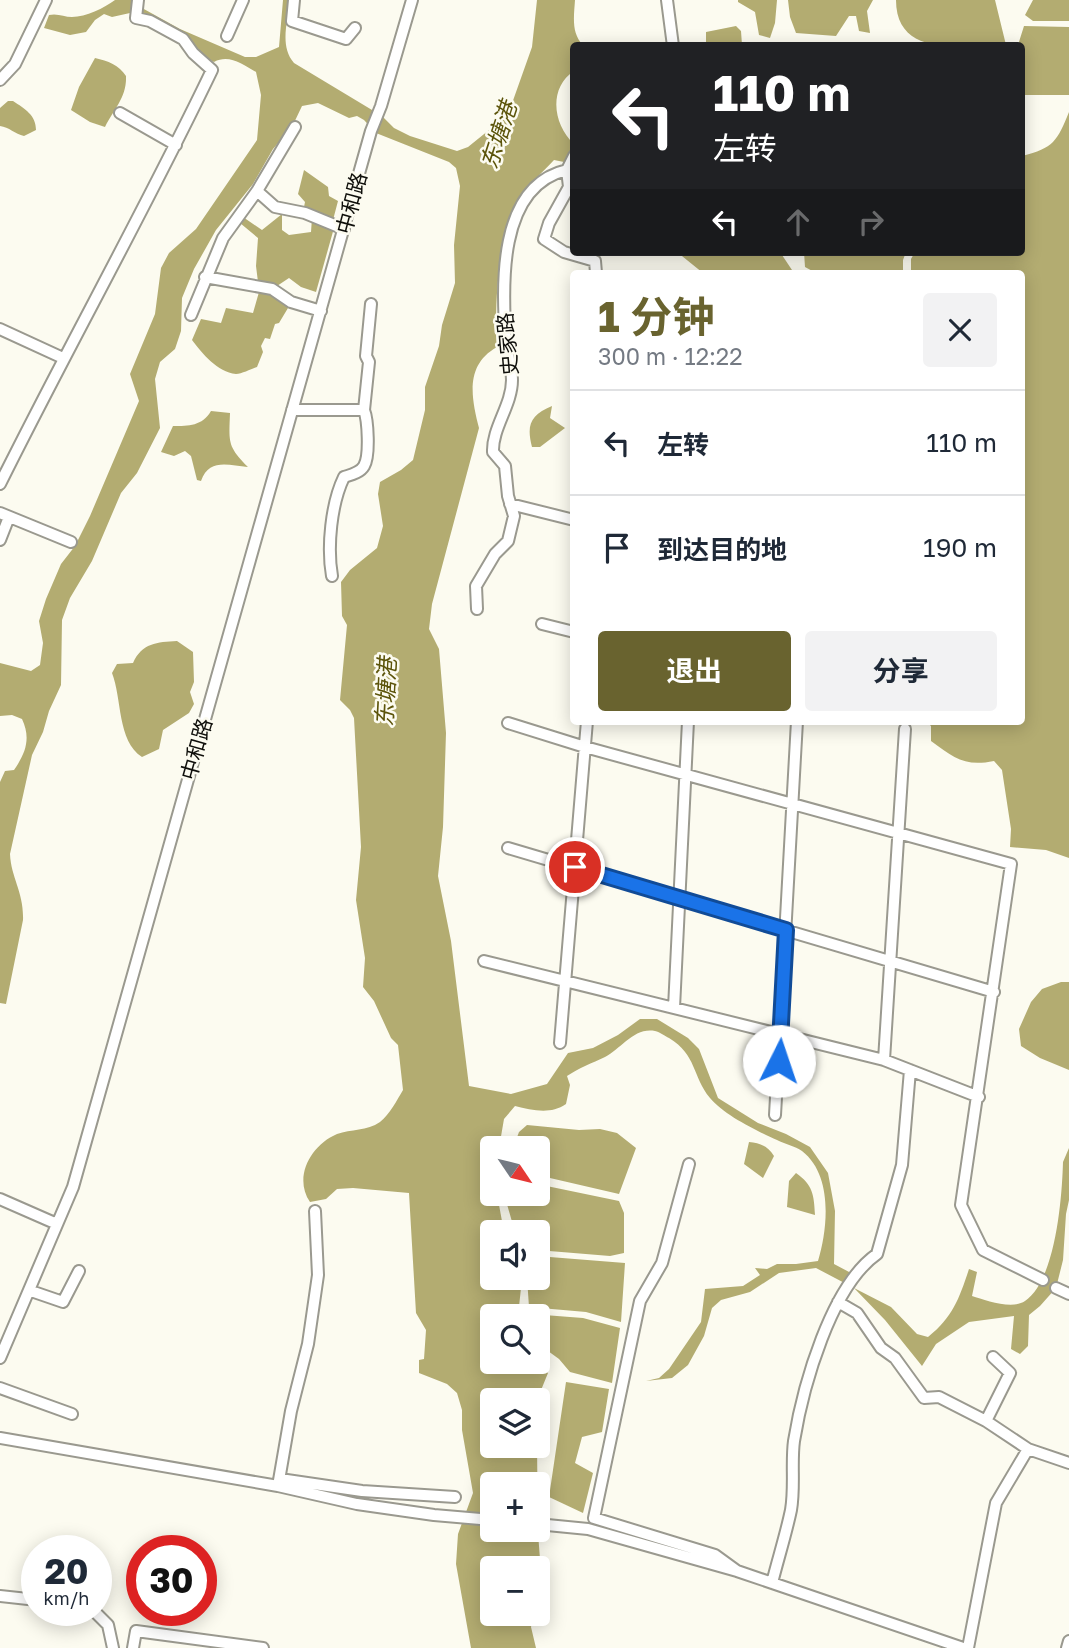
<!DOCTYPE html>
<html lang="zh">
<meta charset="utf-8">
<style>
body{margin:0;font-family:"Golos Text","Noto Sans SC",sans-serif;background:#f2f2f3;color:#1f2937;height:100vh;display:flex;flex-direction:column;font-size:26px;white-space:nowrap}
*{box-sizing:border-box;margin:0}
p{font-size:23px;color:#747a83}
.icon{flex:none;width:38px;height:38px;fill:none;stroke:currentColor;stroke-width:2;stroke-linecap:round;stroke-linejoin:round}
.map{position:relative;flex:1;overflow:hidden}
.details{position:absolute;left:570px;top:270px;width:455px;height:455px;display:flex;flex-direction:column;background:#fff;border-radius:7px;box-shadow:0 4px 18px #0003}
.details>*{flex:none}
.top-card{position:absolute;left:570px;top:42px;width:455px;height:214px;border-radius:7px;box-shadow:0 4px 18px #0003;background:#202124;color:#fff;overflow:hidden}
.needle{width:46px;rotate:125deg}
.tools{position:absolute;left:480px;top:1136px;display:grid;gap:14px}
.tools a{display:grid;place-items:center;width:70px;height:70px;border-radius:7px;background:#fff;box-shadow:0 4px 18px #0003;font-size:35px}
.speed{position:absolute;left:21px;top:1535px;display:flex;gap:14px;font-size:35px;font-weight:700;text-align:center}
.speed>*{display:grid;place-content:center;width:91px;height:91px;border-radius:50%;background:#fff;box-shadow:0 4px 18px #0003;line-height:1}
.speed small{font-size:18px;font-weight:400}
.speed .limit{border:10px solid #d22;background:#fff;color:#111}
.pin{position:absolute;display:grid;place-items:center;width:60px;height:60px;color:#fff;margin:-30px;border:4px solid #fff;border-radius:50%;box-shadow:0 2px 7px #0007}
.me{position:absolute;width:77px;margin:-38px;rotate:4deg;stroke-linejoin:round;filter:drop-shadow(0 0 5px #0008)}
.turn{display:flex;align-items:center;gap:24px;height:147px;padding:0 28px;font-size:32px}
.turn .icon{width:91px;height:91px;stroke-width:2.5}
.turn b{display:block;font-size:49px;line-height:60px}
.lanes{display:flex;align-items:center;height:66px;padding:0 28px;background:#0003;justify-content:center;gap:35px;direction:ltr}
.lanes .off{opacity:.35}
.round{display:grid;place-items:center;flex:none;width:74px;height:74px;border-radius:7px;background:#f2f2f3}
.headline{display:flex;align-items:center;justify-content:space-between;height:119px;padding:0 28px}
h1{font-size:42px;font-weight:700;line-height:52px;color:#69632f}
.action{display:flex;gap:14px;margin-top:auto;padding:14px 28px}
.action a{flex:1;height:80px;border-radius:7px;background:#69632f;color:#fff;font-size:28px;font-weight:700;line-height:80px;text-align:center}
.action a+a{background:#f2f2f3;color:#1f2937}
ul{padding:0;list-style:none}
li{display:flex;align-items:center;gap:21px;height:105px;padding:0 28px;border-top:2px solid #e0e1e3}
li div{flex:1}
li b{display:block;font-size:26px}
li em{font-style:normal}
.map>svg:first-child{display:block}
.water{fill:#b3ac71;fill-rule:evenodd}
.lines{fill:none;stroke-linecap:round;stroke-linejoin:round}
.minor-casing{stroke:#9a998f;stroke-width:14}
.minor{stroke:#fff;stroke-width:10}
.route-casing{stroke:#114b97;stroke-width:18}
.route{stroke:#1a73e8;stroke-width:12}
.labels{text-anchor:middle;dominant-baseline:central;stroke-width:5;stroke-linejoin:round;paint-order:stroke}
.street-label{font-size:21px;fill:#0e0e0a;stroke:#fcfbf0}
.water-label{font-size:23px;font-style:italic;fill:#5c540a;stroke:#fcfbf0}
</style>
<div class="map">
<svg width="1069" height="1648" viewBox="0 0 1069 1648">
<rect width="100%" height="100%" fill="#fcfbf0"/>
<path class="water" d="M115,0H133V3L180,29L245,57H256L279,47L283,0H290C288,21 279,46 294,63L382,116L394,128L410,136L457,151L468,147L494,126L510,109L532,47L537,0H575C574,16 571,33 583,45L574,46V71C548,88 553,125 574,144V164L554,160C543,172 529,184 521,197C498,235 494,303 497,347C465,365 471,397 479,428L432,604L429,629L439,649L446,733L443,827L438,876L451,941L469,1086L511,1094L547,1084L568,1053L593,1048L618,1035L640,1019H657L688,1038L699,1049L718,1098L758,1123L786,1134L810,1147L828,1173L835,1211L834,1264L851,1273L854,1288L891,1307L917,1334L928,1337C953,1317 959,1299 969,1269L977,1272L972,1296C985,1300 1012,1310 1025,1301C1056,1280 1062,1197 1063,1162L1069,1148V1200L1066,1214L1063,1260L1056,1288L1040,1306L1029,1315L1028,1346L1020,1354L1011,1349L1014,1316L969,1322L936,1344L922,1366L885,1320L854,1288L816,1268L779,1273L750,1292L721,1300L712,1308L704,1336L688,1365L672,1378L646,1381L659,1378L669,1369L701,1322L705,1289L743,1286L760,1275L755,1268L767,1269L777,1264H796L818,1261C828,1228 833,1175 802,1151C795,1146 785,1144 777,1140C757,1131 724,1115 710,1098C692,1076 697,1055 669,1038C665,1036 660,1032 655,1031C634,1027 621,1049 605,1057C592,1063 579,1068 567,1076L570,1085L566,1104C550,1115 532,1110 515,1106L504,1119L499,1148H492V1194H497L504,1232H492V1278H518L521,1288L518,1316H492V1362H535L548,1373L537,1400H492V1446H537L538,1533L542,1585L537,1599V1568H492V1614H534L531,1627L536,1648H471L456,1564L458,1534L473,1493L462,1430V1410L457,1393L447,1384L419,1373V1360L424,1359L426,1330L416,1313L409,1193L353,1188L337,1189L326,1199L310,1202C293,1177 311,1145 337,1134C351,1129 367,1131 380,1122C390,1114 397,1100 403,1090L398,1045L391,1038L374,1001L363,987L365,958L356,900L361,847L354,718L350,710L340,700L347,625L342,616L341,582L350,570L377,548L383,526L378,494L380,482L401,470L413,460L425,410V387L439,346L442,325L455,283L454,245L460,186L456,168L449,162L376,133L364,120L357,116L349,118L318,103L302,106L292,127L273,149L253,184L216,230L194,269L182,298L181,331L175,349L160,362L155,379L160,428L137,473L121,493L92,561L70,598L62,620L61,685L49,711L43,732L32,755L10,854C11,878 24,892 23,920L6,1004L0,1003V782L5,771L14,770C26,753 31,738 22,719L12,715L0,716V663L31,671L40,665L43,643L39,621L46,599L61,564L75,546L90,516L139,401L130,374L155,314L161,268L169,253L196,229L257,140L261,95L256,72C242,64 229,54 214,62L198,53L190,39L130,13L112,17L104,14L95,20L86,32L70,35L44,28L49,15C58,13 64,17 72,17C86,17 104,8 115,0ZM492,1484H537V1530H492Z
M738,0H777L775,23L770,38L759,35L755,12L738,2Z
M788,0H873L867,11L870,33L859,31L856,16H849L836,36L796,33L790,17Z
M896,0H995L1006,45C965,46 896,59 896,0Z
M1033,0H1069V21H1033L1025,15Z
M736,26L741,31L742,45H706V32Z
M1024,26L1069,27V95H1022V46L1018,45Z
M95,58C108,61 119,65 126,76C127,97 114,109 105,127L90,122L71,110L79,87Z
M8,101H13C25,109 36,115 36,130L24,136C15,134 9,127 0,126V108Z
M1069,112V858L1046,850L1010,847L1011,829L1002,770L994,761C965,767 954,758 931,741V726L926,721H1022V273H911V259L915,252H1022V156C1054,148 1057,141 1069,112Z
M304,170L328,187L329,196L338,201L333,220L304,207L305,202L298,194Z
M282,214V230L289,235L311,232L312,218L334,228L316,292L301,287L289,278L277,286L258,282L256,266L258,238L240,223L243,217L262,230Z
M677,252H780L794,273H703Z
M804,252H906L903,260V273H816L805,267Z
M259,292C273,293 283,294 288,308L279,323L275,324L270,339L265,338L261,346L263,352L257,367C251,369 242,374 236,374C217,372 203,354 192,340L201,319L221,323L226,308L253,313Z
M552,406L550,418L565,428L540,447H532C526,424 531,415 552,406Z
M211,411L230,413C229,442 227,446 248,467C228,465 209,458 201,481L197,480L191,456L185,451L174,456L161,452L173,426C189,426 202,426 211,411Z
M177,641L193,652L194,682L190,692L194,704L189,713L163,730L159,749L142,757C117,741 122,698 112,673L117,664L133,663C142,643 157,642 177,641Z
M1061,982H1069V1070L1040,1058L1021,1046L1019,1029L1031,1002L1042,989Z
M527,1125L579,1130L600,1129L617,1133L636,1148L619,1194L537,1175V1148H513L519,1132Z
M749,1142C760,1143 768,1146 774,1156L763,1178L744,1164Z
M796,1173C813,1185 814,1195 815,1215L787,1207L789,1181Z
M537,1184L619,1201L624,1213V1253L610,1256L537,1250V1232H515L504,1194H537Z
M537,1256L625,1263L621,1322L586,1312L529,1307L527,1278H537Z
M531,1314L583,1318L620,1328L612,1383L570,1372L559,1359L537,1343V1316H531Z
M566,1382L609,1389L602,1432L582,1437L575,1463L593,1473L583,1513L549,1497Z"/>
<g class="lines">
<defs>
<path id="minor" d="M294,0L292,21L346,39L355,28
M667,0L673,46
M227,36L243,0
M0,80L15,64L46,0
M120,113L176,145
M567,170L569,187L549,223L544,239L564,252L595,261L596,273
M257,191L275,207L305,213L344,229
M205,277L272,289L291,302L321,311
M191,315L223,238L257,191L295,127
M0,329L63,358
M292,410H364
M0,484C69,345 145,210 212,70L193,53L183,39L150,21L136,18L138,0
M510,504L574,520
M0,513L71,542
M0,540L9,517
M332,576C327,547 331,504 344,477C350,475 360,473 364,466C370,456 368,420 364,410L369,362L366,356L371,304
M477,609L476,586L495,554L508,541L514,516L508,496L505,466L493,452C492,428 512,405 512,380C512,367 507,355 506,343C502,287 497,186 567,170L574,156
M542,624L574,632
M508,723L585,747L1011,864L961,1205L983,1250L1043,1280
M508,848L994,992
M484,961L884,1060L979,1097
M674,1008L688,721
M560,1043L587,721
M884,1060L905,729
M775,1115L797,721
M689,1164L662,1263L640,1301L594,1518L715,1555L737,1571
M0,1199L57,1224
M1056,1288L1069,1294
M31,1291L63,1302L79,1271
M838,1302L857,1313L881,1348L895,1358L924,1398L939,1397L986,1421
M993,1357L1010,1373L986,1421L1028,1449L1069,1463
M0,1358L73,1187L371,131L381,106L412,0
M0,1388L72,1414
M0,1438L278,1486L357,1504L434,1515L492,1520
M280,1479L362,1491L455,1497
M278,1486L291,1411L308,1344L318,1275L315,1211
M537,1524L588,1529L737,1571L963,1648
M772,1583C778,1559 786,1534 791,1510C795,1487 791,1463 794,1441C803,1386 831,1286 877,1254L902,1165L910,1070
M0,1596L37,1600
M93,1610L108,1625L113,1648
M133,1648L136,1631L263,1648
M968,1648L996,1503L1028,1449
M1067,1648L1069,1641"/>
</defs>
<use href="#minor" class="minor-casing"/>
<use href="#minor" class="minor"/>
</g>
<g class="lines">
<defs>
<path id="route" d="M575,867L786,930L779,1061"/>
</defs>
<use href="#route" class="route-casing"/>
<use href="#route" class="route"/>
</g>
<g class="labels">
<g class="street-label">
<text transform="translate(351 203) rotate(-75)">中和路</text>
<text transform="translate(507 344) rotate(-95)">史家路</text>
<text transform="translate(196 749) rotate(-74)">中和路</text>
</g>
<g class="water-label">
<text transform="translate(498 135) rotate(-72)">东塘港</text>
<text transform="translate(385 692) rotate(-87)">东塘港</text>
</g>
</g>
</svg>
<div class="tools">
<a><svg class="needle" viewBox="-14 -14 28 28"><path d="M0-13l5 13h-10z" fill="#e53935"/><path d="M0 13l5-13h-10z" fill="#747a83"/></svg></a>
<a><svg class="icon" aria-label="sound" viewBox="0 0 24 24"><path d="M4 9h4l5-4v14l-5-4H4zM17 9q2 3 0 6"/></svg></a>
<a><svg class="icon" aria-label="search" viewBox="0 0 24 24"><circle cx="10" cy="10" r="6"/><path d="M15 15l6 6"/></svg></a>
<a><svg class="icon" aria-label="layers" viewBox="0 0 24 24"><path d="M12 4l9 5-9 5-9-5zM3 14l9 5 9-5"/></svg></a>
<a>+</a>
<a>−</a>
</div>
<div class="speed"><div>20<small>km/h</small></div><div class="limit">30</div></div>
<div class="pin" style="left:575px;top:867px;background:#d93025"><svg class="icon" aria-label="arrive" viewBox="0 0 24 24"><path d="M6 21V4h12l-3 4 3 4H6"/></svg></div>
<svg class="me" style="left:779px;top:1061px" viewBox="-20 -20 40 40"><circle r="19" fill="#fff"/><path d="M0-13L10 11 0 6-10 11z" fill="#1a73e8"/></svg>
<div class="top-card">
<div class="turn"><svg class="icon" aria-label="left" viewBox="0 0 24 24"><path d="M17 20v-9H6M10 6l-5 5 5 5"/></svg><div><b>110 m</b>左转</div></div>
<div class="lanes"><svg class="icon" aria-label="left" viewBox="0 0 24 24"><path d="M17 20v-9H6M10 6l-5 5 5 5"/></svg><svg class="icon off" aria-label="ahead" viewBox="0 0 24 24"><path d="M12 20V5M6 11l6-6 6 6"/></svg><svg class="icon off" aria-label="right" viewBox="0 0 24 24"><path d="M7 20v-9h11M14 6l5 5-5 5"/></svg></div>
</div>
<section class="details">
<div class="headline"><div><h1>1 分钟</h1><p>300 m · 12:22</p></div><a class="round"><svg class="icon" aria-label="close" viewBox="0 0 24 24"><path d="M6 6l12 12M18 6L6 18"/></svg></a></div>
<ul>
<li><svg class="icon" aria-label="left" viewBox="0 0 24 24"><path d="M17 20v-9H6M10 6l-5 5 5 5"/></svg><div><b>左转</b></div><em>110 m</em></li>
<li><svg class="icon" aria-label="arrive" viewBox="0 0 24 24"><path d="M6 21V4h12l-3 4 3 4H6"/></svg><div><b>到达目的地</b></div><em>190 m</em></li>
</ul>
<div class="action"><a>退出</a><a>分享</a></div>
</section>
</div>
